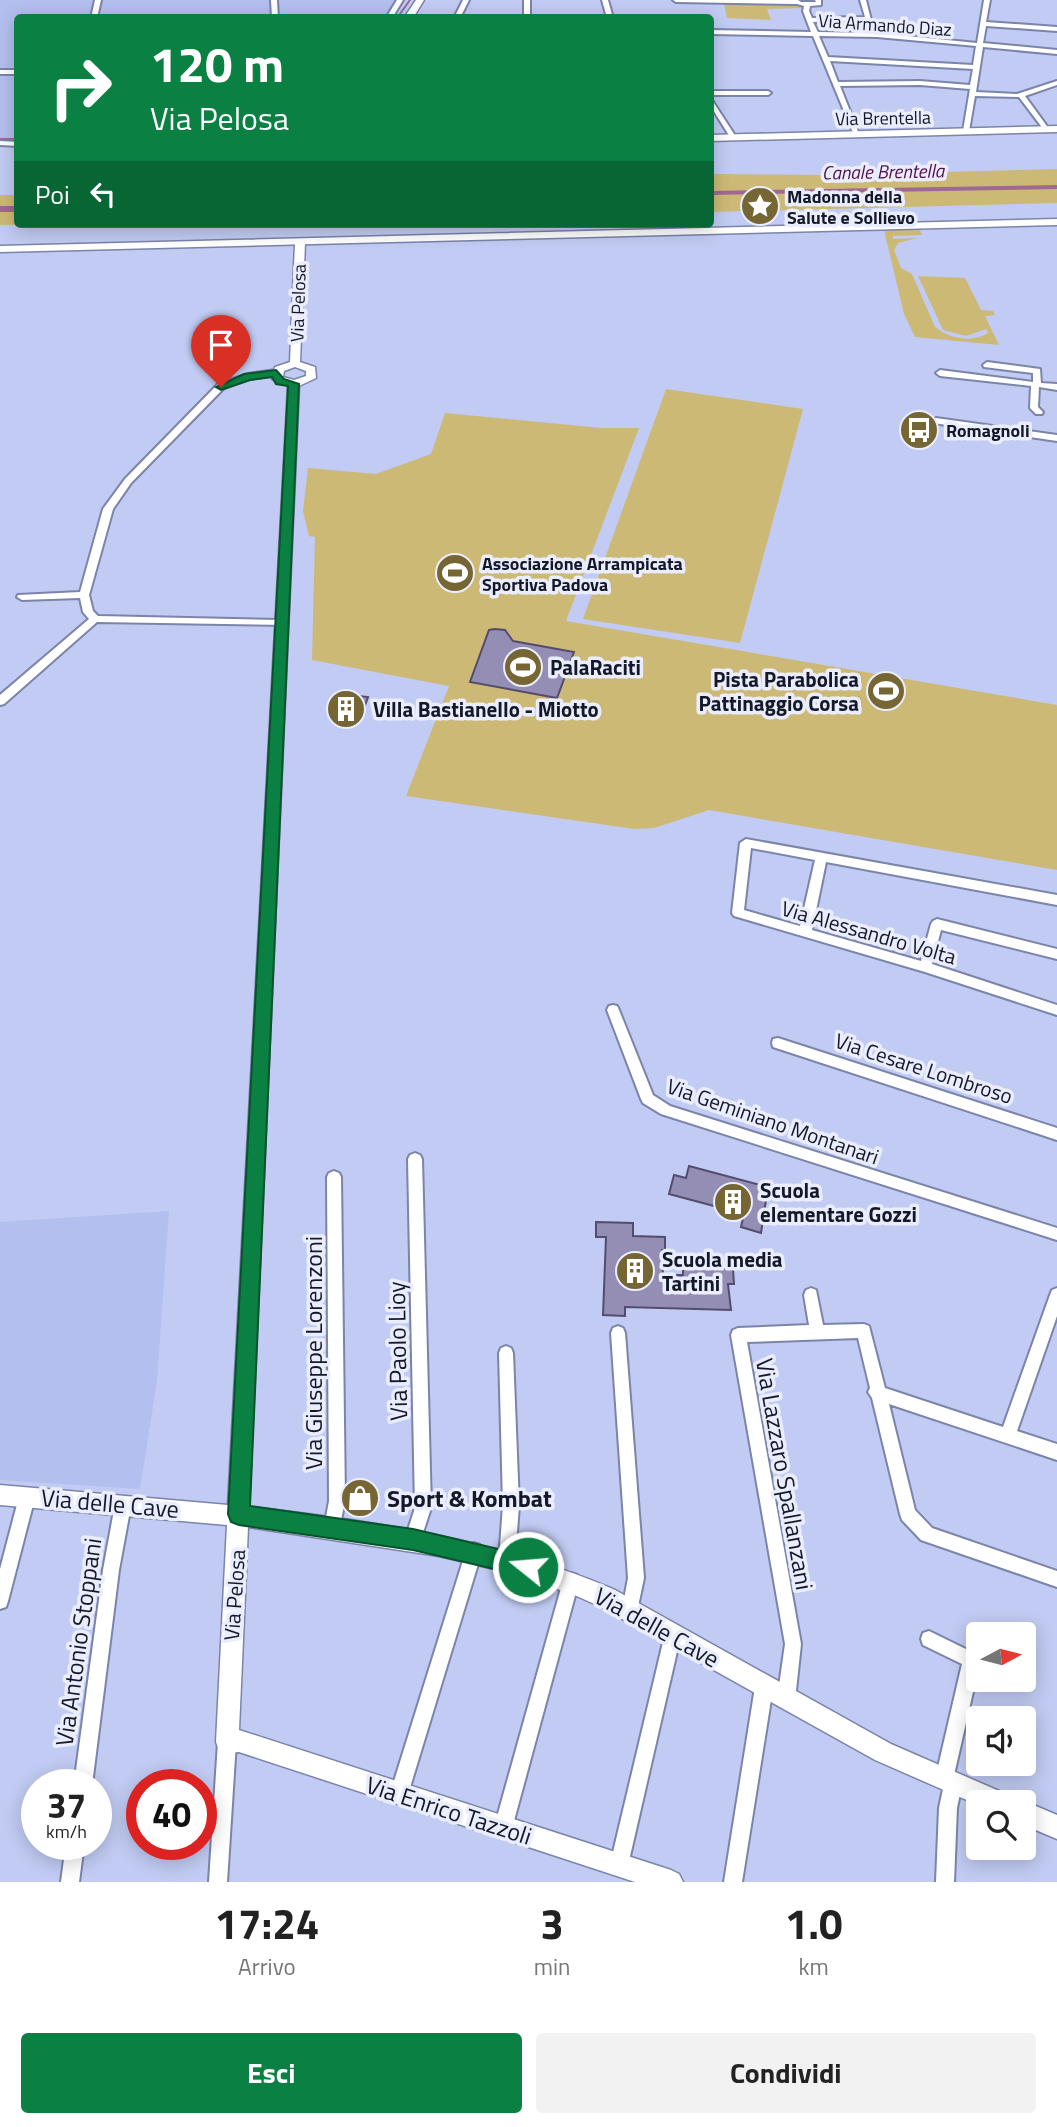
<!DOCTYPE html>
<html lang="it">
<style>
body{margin:0;font-family:"Titillium Web",sans-serif;background:#f2f2f2;color:#222;height:100vh;display:flex;flex-direction:column;font-size:26px;white-space:nowrap}
*{box-sizing:border-box;margin:0}
p{font-size:23px;color:#767676}
.icon{flex:none;width:38px;height:38px;fill:none;stroke:currentColor;stroke-width:2;stroke-linecap:round;stroke-linejoin:round}
.map{position:relative;height:1882px;overflow:hidden}
.panel{display:flex;flex-direction:column;background:#fff;flex:1}
.panel>*{flex:none}
.banner{position:absolute;left:14px;top:14px;width:700px;height:214px;border-radius:7px;box-shadow:0 4px 18px #0003;background:#0b8043;color:#fff;overflow:hidden}
.needle{width:46px;rotate:83deg}
.fabs{position:absolute;left:966px;top:1622px;display:grid;gap:14px}
.fabs a{display:grid;place-items:center;width:70px;height:70px;border-radius:7px;background:#fff;box-shadow:0 4px 18px #0003;font-size:35px}
.speed{position:absolute;left:21px;top:1769px;display:flex;gap:14px;font-size:35px;font-weight:700;text-align:center}
.speed>*{display:grid;place-content:center;width:91px;height:91px;border-radius:50%;background:#fff;box-shadow:0 4px 18px #0003;line-height:1}
.speed small{font-size:18px;font-weight:400}
.speed .limit{border:10px solid #d22;background:#fff;color:#111}
.pin{position:absolute;display:grid;place-items:center;width:60px;height:60px;color:#fff;margin:-72px -30px;border-radius:50% 50% 50% 0;rotate:-45deg;box-shadow:0 0 7px #0007}
.pin .icon{rotate:45deg}
.me{position:absolute;width:77px;margin:-38px;rotate:287deg;stroke-linejoin:round;filter:drop-shadow(0 0 5px #0008)}
.turn{display:flex;align-items:center;gap:24px;height:147px;padding:0 21px;font-size:32px}
.turn .icon{width:91px;height:91px;stroke-width:2.5}
.turn b{display:block;font-size:49px;line-height:60px}
.then{display:flex;align-items:center;height:66px;padding:0 21px;background:#0003;gap:14px;font-size:26px}
.eta{display:flex;justify-content:space-evenly;align-items:center;height:119px;text-align:center}
.eta b{font-size:42px;font-weight:700;line-height:49px}
.primary-button{display:flex;gap:14px;margin-top:auto;padding:14px 21px}
.primary-button a{flex:1;height:80px;border-radius:7px;background:#0b8043;color:#fff;font-size:28px;font-weight:700;line-height:80px;text-align:center}
.primary-button a+a{background:#f2f2f2;color:#222}
.map>svg:first-child{display:block}
.built{fill:#b3bfee}
.green{fill:#cdb976}
.lines{fill:none;stroke-linecap:round;stroke-linejoin:round}
.stream{stroke:#9f6895;stroke-width:2}
.canal{fill:#9f6895;fill-rule:evenodd}
.building{fill:#958eb4;stroke:#544c6f;stroke-width:2}
.minor-casing{stroke:#7b84a9;stroke-width:4}
.tertiary-casing{stroke:#7b84a9;stroke-width:3}
.secondary-casing{stroke:#7b84a9;stroke-width:3}
.minor{fill:#fff;fill-rule:evenodd}
.tertiary{fill:#fff;fill-rule:evenodd}
.secondary{fill:#fff;fill-rule:evenodd}
.route{fill:#0b8043;stroke:#07532c;stroke-width:2}
.labels{text-anchor:middle;dominant-baseline:central;stroke-width:7;stroke-linejoin:round;paint-order:stroke}
.far-street-label{font-size:18px;fill:#151927;stroke:#e9edfe}
.far-poi-label{font-size:18px;font-weight:bold;fill:#151927;stroke:#e9edfe;text-anchor:start}
.far-water-label{font-size:19px;font-style:italic;fill:#55104c;stroke:#e9edfe}
.poi-label{font-size:21px;font-weight:bold;fill:#151927;stroke:#e9edfe;text-anchor:start}
.street-label{font-size:21px;fill:#151927;stroke:#e9edfe}
.near-street-label{font-size:24px;fill:#151927;stroke:#e9edfe}
.near-poi-label{font-size:24px;font-weight:bold;fill:#151927;stroke:#e9edfe;text-anchor:start}
</style>
<div class="map">
<svg width="1057" height="1882" viewBox="0 0 1057 1882">
<rect width="100%" height="100%" fill="#c1cbf3"/>
<path class="built" d="M0,0H406L394,18H18L17,139H0Z
M169,1211L157,1380L140,1489L0,1480V1222Z"/>
<path class="green" d="M724,4L795,5L802,8L767,9L771,20L727,18Z
M1057,169V203L711,212V174L835,175Z
M0,195H17L18,224H51L0,225Z
M884,230H920L922,235L893,236V239L917,238L898,243L894,250L901,268L912,274L935,327C950,339 972,343 988,333L986,329L966,336L943,330L918,276L965,278L981,310L993,311L995,315L985,316L999,345L915,337L904,314Z
M666,389L803,409L740,643L583,619Z
M445,413L602,428H639L566,621L1057,705V870L709,810L654,828L634,829L406,796L449,686L312,660L315,537L309,536L303,511L308,468L376,474L431,454Z"/>
<g class="lines">
<path class="stream" d="M397,18L410,0
M0,139H18"/>
<path class="canal" d="M1057,185V189L710,195V191Z
M0,206H18V212H0Z"/>
</g>
<path class="building" d="M495,629L505,630L513,641L574,652L557,698L470,682L489,630Z
M341,694L368,697L359,722L332,719Z
M689,1166L768,1187L761,1233L741,1227L744,1214L669,1194L674,1175L686,1178Z
M596,1222L633,1223V1236L665,1237V1250H662L663,1275H683V1267L733,1269L734,1284H728L731,1310L625,1307V1316L603,1315L606,1237H596Z
M351,1483L374,1487L369,1512L346,1508Z"/>
<g class="lines">
<defs>
<path id="minor" d="M95,0H101L97,18H91Z
M271,0H277L278,18H272Z
M397,0H403L392,18H386Z
M463,0H469L460,18H454Z
M524,0H530V18H524Z
M602,0H608L613,18H607Z
M673,0H798L801,2H816L815,0H821V5L810,6L809,11L812,18L865,17L860,0H866L871,20L813,22L818,32L877,33L977,43L984,0H990L986,22L1057,27V31L986,26L983,43L1057,50V54L983,47L976,92L1017,94L1057,81V85L1025,96L1049,129L1044,130L1019,97L975,96L969,131L966,133L963,131L970,89L920,85L840,86L859,134L854,135L813,36L710,34V30L811,32L803,11L804,6L797,4L676,2ZM819,36L877,37L976,46L973,65L828,57ZM830,61L973,69L970,85L920,81L838,82Z
M0,70H18V74H0Z
M710,91H768L771,93L768,95H710Z
M710,97L736,137L735,138L730,137L710,105Z
M0,141L18,142V146L0,145Z
M987,362L1040,369L1041,383L1057,384V390L1039,387L1038,407L1043,412L1042,414H1036L1030,408L1031,386L940,376L936,373L940,370L1033,382V373L984,367L983,365Z
M276,370L280,373L279,375L249,379L224,388L131,483L113,509L89,595L93,611L98,616L282,620L287,623L286,625L97,622L4,704L0,705V695L89,619L83,612L80,598L22,600L17,597L18,595L80,592L103,509L125,479L218,384L248,374Z
M936,418L1057,435V441L933,423L932,421Z
M746,839L1057,895V905L826,862L812,930L921,961L931,924L933,921L937,919L1057,949V959L941,930L932,964L1057,1005V1015L925,972L734,916L732,913L740,843ZM751,848L815,860L800,926L744,910Z
M613,1005L617,1006L619,1010L653,1095L670,1106L1057,1228V1240L661,1114L643,1103L641,1099L607,1010L609,1006Z
M778,1038L1057,1128V1140L773,1047L772,1043L773,1039Z
M415,1153L420,1155L422,1159L431,1508L419,1545L413,1547L407,1545L405,1539L415,1508L408,1159L410,1155Z
M334,1171L339,1173L341,1177L345,1501L338,1534L332,1536L326,1534L324,1528L329,1501L327,1177L329,1173Z
M811,1288L816,1290L823,1325L864,1324L869,1326L885,1388L1003,1427L1050,1295L1052,1290L1057,1288V1316L1017,1431L1057,1444V1460L889,1404L915,1510L932,1528L1057,1571V1587L921,1540L902,1520L900,1514L872,1398L868,1392L870,1388L858,1338L747,1342L801,1644L795,1700L792,1706L786,1709L780,1706L777,1700L785,1644L731,1335L733,1330L738,1328L809,1325L804,1295L806,1290Z
M618,1326L623,1328L625,1333L644,1578L636,1616L630,1618L624,1616L622,1610L628,1578L611,1333L613,1328Z
M506,1346L511,1348L513,1353L519,1505L515,1560L513,1566L507,1568L501,1566L499,1560L503,1505L499,1353L501,1348Z
M27,1489L33,1491L35,1497L8,1601L6,1607L0,1609V1569L19,1497L21,1491Z
M123,1497L129,1499L131,1505L119,1570L92,1785H74L103,1570L115,1505L117,1499Z
M474,1543L480,1545L482,1551L408,1794L405,1800L399,1803L393,1800L390,1794L466,1551L468,1545Z
M571,1573L577,1575L579,1581L512,1828L509,1834L503,1837L497,1834L494,1828L563,1581L565,1575Z
M673,1626L679,1628L681,1634L628,1865L626,1872L619,1874L612,1872L610,1865L665,1634L667,1628Z
M929,1631L978,1655V1670L954,1775L959,1778L962,1784L957,1808L954,1882H936L939,1808L943,1789L938,1786L935,1780L962,1664L923,1645L921,1639L923,1633Z
M764,1678L770,1681L773,1687L742,1882H724L755,1687L758,1681Z
M227,1733L233,1736L236,1742L227,1882H209L218,1742L221,1736Z
M66,1844H84L79,1882H61Z"/>
<path id="tertiary" d="M300,240L305,243L300,362L315,367L316,378L299,386L249,1507C375,1521 498,1540 615,1590L891,1744L1006,1794L1009,1802H978V1805L875,1760L599,1606L572,1594L507,1572L439,1556L248,1527L239,1730L671,1870L679,1874L683,1882H635L239,1752L227,1753L219,1750L216,1742L227,1525L0,1505V1485L228,1505L288,386L272,379L275,367L290,362L295,243ZM295,367L306,371V376L294,380L283,377L284,371Z
M1024,1801L1057,1815V1839L1024,1825V1802H1021Z"/>
<path id="secondary" d="M416,0H424L413,18H404Z
M1057,126V132L710,141V135Z
M1057,219V225L0,252V246Z"/>
</defs>
<use href="#minor" class="minor-casing"/>
<use href="#tertiary" class="tertiary-casing"/>
<use href="#secondary" class="secondary-casing"/>
<use href="#minor" class="minor"/>
<use href="#tertiary" class="tertiary"/>
<use href="#secondary" class="secondary"/>
</g>
<path class="route" d="M276,370L284,379L299,384L250,1506L413,1529L528,1556L536,1559L539,1567L536,1574L528,1577L413,1550L239,1525L231,1522L228,1514L288,386L276,384L272,377L250,380L221,390L216,387L244,374Z"/>
<defs>
<symbol id="sight-disc" viewBox="-11 -11 22 22"><circle r="9.5" fill="#756634" stroke="#e9edfe"/><path d="M0-6L1.8-2.2L6-1.7L2.9 1.2L3.7 5.4L0 3.3L-3.7 5.4L-2.9 1.2L-6-1.7L-1.8-2.2Z" fill="#fff"/></symbol>
<symbol id="bus-disc" viewBox="-11 -11 22 22"><circle r="9.5" fill="#756634" stroke="#e9edfe"/><path d="M-5-6H5V4H4V6H2V4H-2V6H-4V4H-5ZM-3.5-4V0h7V-4ZM-3.5 1.2v1.5H-2V1.2ZM2 1.2v1.5H3.5V1.2Z" fill="#fff"/></symbol>
<symbol id="stadium-disc" viewBox="-11 -11 22 22"><circle r="9.5" fill="#756634" stroke="#e9edfe"/><path d="M0-5a6.5 5 0 1 0 0 10a6.5 5 0 1 0 0-10ZM-3.5-1.8h7v3.6h-7Z" fill="#fff"/></symbol>
<symbol id="building-disc" viewBox="-11 -11 22 22"><circle r="9.5" fill="#756634" stroke="#e9edfe"/><path d="M-4-6H4V6H1V3H-1V6H-4ZM-2.5-4.3h1.7v1.8h-1.7ZM.8-4.3h1.7v1.8H.8ZM-2.5-1h1.7V.8h-1.7ZM.8-1h1.7V.8H.8Z" fill="#fff"/></symbol>
<symbol id="shop-disc" viewBox="-11 -11 22 22"><circle r="9.5" fill="#756634" stroke="#e9edfe"/><path d="M-5-2.5h2.3a2.7 3.5 0 0 1 5.4 0H5L5.5 6h-11ZM-1.5-2.5h3a1.5 2.3 0 0 0-3 0Z" fill="#fff"/></symbol>
</defs>
<g fill-rule="evenodd">
<use href="#sight-disc" x="738" y="184" width="44" height="44"/>
<use href="#bus-disc" x="897" y="408" width="44" height="44"/>
<use href="#stadium-disc" x="433" y="551" width="44" height="44"/>
<use href="#stadium-disc" x="501" y="645" width="44" height="44"/>
<use href="#stadium-disc" x="864" y="669" width="44" height="44"/>
<use href="#building-disc" x="324" y="687" width="44" height="44"/>
<use href="#building-disc" x="711" y="1180" width="44" height="44"/>
<use href="#building-disc" x="613" y="1249" width="44" height="44"/>
<use href="#shop-disc" x="338" y="1476" width="44" height="44"/>
</g>
<g class="labels">
<g class="far-street-label">
<text transform="translate(885 25) rotate(4)">Via Armando Diaz</text>
<text transform="translate(883 118) rotate(-1)">Via Brentella</text>
<text transform="translate(298 303) rotate(-88)">Via Pelosa</text>
</g>
<g class="far-poi-label">
<text x="787" y="196">Madonna della<tspan x="787" dy="21">Salute e Sollievo</tspan></text>
<text x="946" y="430">Romagnoli</text>
<text x="482" y="563">Associazione Arrampicata<tspan x="482" dy="21">Sportiva Padova</tspan></text>
</g>
<g class="far-water-label">
<text transform="translate(883 171) rotate(-1)">Canale Brentella</text>
</g>
<g class="poi-label">
<text x="550" y="667">PalaRaciti</text>
<text x="859" y="679" text-anchor="end">Pista Parabolica<tspan x="859" dy="24">Pattinaggio Corsa</tspan></text>
<text x="373" y="709">Villa Bastianello - Miotto</text>
<text x="760" y="1190">Scuola<tspan x="760" dy="24">elementare Gozzi</tspan></text>
<text x="662" y="1259">Scuola media<tspan x="662" dy="24">Tartini</tspan></text>
</g>
<g class="street-label">
<text transform="translate(869 932) rotate(16)">Via Alessandro Volta</text>
<text transform="translate(924 1068) rotate(18)">Via Cesare Lombroso</text>
<text transform="translate(773 1121) rotate(19)">Via Geminiano Montanari</text>
<text transform="translate(234 1595) rotate(-86)">Via Pelosa</text>
</g>
<g class="near-street-label">
<text transform="translate(397 1351) rotate(-91)">Via Paolo Lioy</text>
<text transform="translate(313 1353) rotate(-90)">Via Giuseppe Lorenzoni</text>
<text transform="translate(785 1474) rotate(80)">Via Lazzaro Spallanzani</text>
<text transform="translate(110 1503) rotate(5)">Via delle Cave</text>
<text transform="translate(657 1627) rotate(29)">Via delle Cave</text>
<text transform="translate(78 1642) rotate(-82)">Via Antonio Stoppani</text>
<text transform="translate(449 1810) rotate(18)">Via Enrico Tazzoli</text>
</g>
<g class="near-poi-label">
<text x="387" y="1498">Sport &amp; Kombat</text>
</g>
</g>
</svg>
<div class="fabs">
<a><svg class="needle" viewBox="-14 -14 28 28"><path d="M0-13l5 13h-10z" fill="#e53935"/><path d="M0 13l5-13h-10z" fill="#767676"/></svg></a>
<a><svg class="icon" aria-label="sound" viewBox="0 0 24 24"><path d="M4 9h4l5-4v14l-5-4H4zM17 9q2 3 0 6"/></svg></a>
<a><svg class="icon" aria-label="search" viewBox="0 0 24 24"><circle cx="10" cy="10" r="6"/><path d="M15 15l6 6"/></svg></a>
</div>
<div class="speed"><div>37<small>km/h</small></div><div class="limit">40</div></div>
<div class="pin" style="left:221px;top:387px;background:#d93025"><svg class="icon" aria-label="arrive" viewBox="0 0 24 24"><path d="M6 21V4h12l-3 4 3 4H6"/></svg></div>
<svg class="me" style="left:528px;top:1567px" viewBox="-20 -20 40 40"><circle r="17" fill="#0b8043" stroke="#fff" stroke-width="3"/><path d="M0-11L8 9 0 5-8 9z" fill="#fff"/></svg>
<div class="banner">
<div class="turn"><svg class="icon" aria-label="right" viewBox="0 0 24 24"><path d="M7 20v-9h11M14 6l5 5-5 5"/></svg><div><b>120 m</b>Via Pelosa</div></div>
<div class="then">Poi<svg class="icon" aria-label="left" viewBox="0 0 24 24"><path d="M17 20v-9H6M10 6l-5 5 5 5"/></svg></div>
</div>
</div>
<section class="panel">
<div class="eta">
<div><b>17:24</b><p>Arrivo</p></div>
<div><b>3</b><p>min</p></div>
<div><b>1.0</b><p>km</p></div>
</div>
<div class="primary-button"><a>Esci</a><a>Condividi</a></div>
</section>
